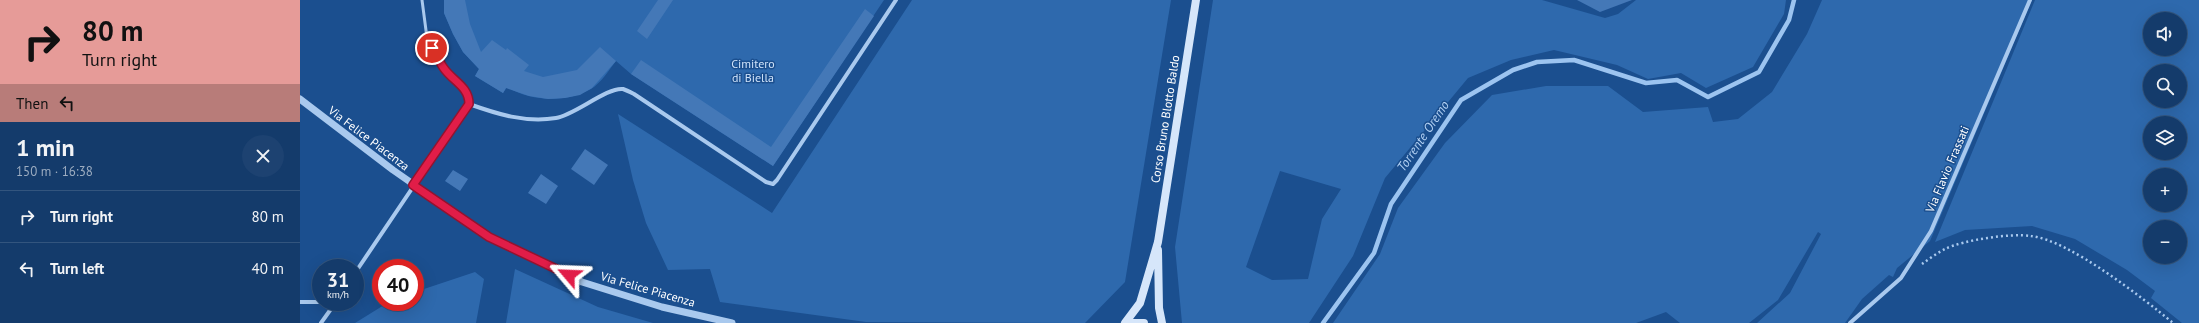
<!DOCTYPE html>
<meta charset="utf-8">
<style>
body{margin:0;font-family:"PT Sans",sans-serif;background:#1d4271;color:#f1f3f6;height:100vh;display:flex;flex-direction:column;font-size:15px;white-space:nowrap}
*{box-sizing:border-box;margin:0}
p{font-size:13px;color:#9dadc1}
.icon{flex:none;width:22px;height:22px;fill:none;stroke:currentColor;stroke-width:2;stroke-linecap:round;stroke-linejoin:round}
.map{position:relative;flex:1;overflow:hidden}
.sheet{display:flex;flex-direction:column;background:#143b6b;width:300px}
.sheet>*{flex:none}
.hud{background:#e69b98;color:#111;overflow:hidden}
.fabs{position:absolute;left:1843px;top:12px;display:grid;gap:8px}
.fabs a{display:grid;place-items:center;width:44px;height:44px;border-radius:50%;background:#143b6b;box-shadow:0 4px 16px #0002,0 0 0 1px #33557e;font-size:20px}
.speed{position:absolute;left:12px;top:259px;display:flex;gap:8px;font-size:20px;font-weight:700;text-align:center}
.speed>*{display:grid;place-content:center;width:52px;height:52px;border-radius:50%;background:#143b6b;box-shadow:0 4px 16px #0002,0 0 0 1px #33557e;line-height:1}
.speed small{font-size:10px;font-weight:400}
.speed .limit{border:6px solid #d22;background:#fff;color:#111}
.pin{position:absolute;display:grid;place-items:center;width:34px;height:34px;color:#fff;margin:-17px;border:2px solid #fff;border-radius:50%;box-shadow:0 1px 4px #0007}
.me{position:absolute;width:44px;margin:-22px;rotate:296deg;stroke-linejoin:round;filter:drop-shadow(0 0 3px #0008)}
.turn{display:flex;align-items:center;gap:14px;height:84px;padding:0 16px;font-size:18px}
.turn .icon{width:52px;height:52px;stroke-width:2.5}
.turn b{display:block;font-size:28px;line-height:34px}
.then{display:flex;align-items:center;height:38px;padding:0 16px;background:#0003;gap:8px;font-size:15px}
.round{display:grid;place-items:center;flex:none;width:42px;height:42px;border-radius:21px;background:#1d4271}
.headline{display:flex;align-items:center;justify-content:space-between;height:68px;padding:0 16px}
h1{font-size:24px;font-weight:700;line-height:30px}
ul{padding:0;list-style:none}
li{display:flex;align-items:center;gap:12px;height:52px;padding:0 16px;border-top:1px solid #33557e}
li div{flex:1}
li b{display:block;font-size:15px}
li em{font-style:normal}
main{display:flex;flex:1;min-height:0}
.map>svg:first-child{display:block}
.green{fill:#2e69ad;fill-rule:evenodd}
.lines{fill:none;stroke-linecap:round;stroke-linejoin:round}
.stream{stroke:#9cc4f0;stroke-width:4.5}
.building{fill:#4478b7}
.path{stroke:#a9c9ee;stroke-width:2.5;stroke-dasharray:2 3;stroke-linecap:butt}
.service{stroke:#a9c9ee;stroke-width:3}
.minor{stroke:#a9c9ee;stroke-width:4}
.tertiary{stroke:#a9c9ee;stroke-width:7}
.secondary{stroke:#d6e6fa;stroke-width:8}
.route-casing{stroke:#92132f;stroke-width:10}
.route{stroke:#e11d48;stroke-width:7}
.labels{text-anchor:middle;dominant-baseline:central;stroke-width:3;stroke-linejoin:round;paint-order:stroke}
.park-label{font-size:12px;fill:#cfe3fa;stroke:#1b4f8f}
.street-label{font-size:12px;fill:#fff;stroke:#1b4f8f}
.water-label{font-size:13px;font-style:italic;fill:#b5d3f5;stroke:#1b4f8f}
</style>
<main>
<section class="sheet">
<div class="hud">
<div class="turn"><svg class="icon" aria-label="right" viewBox="0 0 24 24"><path d="M7 20v-9h11M14 6l5 5-5 5"/></svg><div><b>80 m</b>Turn right</div></div>
<div class="then">Then<svg class="icon" aria-label="left" viewBox="0 0 24 24"><path d="M17 20v-9H6M10 6l-5 5 5 5"/></svg></div>
</div>
<div class="headline"><div><h1>1 min</h1><p>150 m · 16:38</p></div><a class="round"><svg class="icon" aria-label="close" viewBox="0 0 24 24"><path d="M6 6l12 12M18 6L6 18"/></svg></a></div>
<ul>
<li><svg class="icon" aria-label="right" viewBox="0 0 24 24"><path d="M7 20v-9h11M14 6l5 5-5 5"/></svg><div><b>Turn right</b></div><em>80 m</em></li>
<li><svg class="icon" aria-label="left" viewBox="0 0 24 24"><path d="M17 20v-9H6M10 6l-5 5 5 5"/></svg><div><b>Turn left</b></div><em>40 m</em></li>
</ul>
</section>
<div class="map">
<svg width="1899" height="323" viewBox="0 0 1899 323">
<rect width="100%" height="100%" fill="#1b4f8f"/>
<path class="green" d="M144,0H584L473,166L331,74L316,61C309,70 301,83 291,89C266,103 232,102 207,87L203,93L175,76L179,69L163,52L153,34L144,13Z
M612,0H871L825,282L785,323L566,322L420,302L410,269L368,270L346,223L333,180L318,114L472,213Z
M913,0H1242L1305,18L1318,14L1336,0H1486L1484,14L1453,67L1406,88L1381,73L1348,79L1317,65L1254,50L1211,60L1168,78L1085,178L1053,256L1009,323H882L875,247ZM980,171L1041,189L1022,219L1008,279L972,280L946,267Z
M1522,0H1732L1630,241L1597,268L1593,277L1589,275L1562,299L1545,323H1457L1490,293L1521,234L1518,232L1478,300L1449,323H1380L1366,312L1336,323H1033L1080,254L1098,208L1145,143L1192,95L1246,86H1308L1343,112L1408,107L1413,122L1438,119L1472,92L1507,34Z
M1735,0H1899V323H1882L1851,298L1855,291L1827,270L1775,239L1732,226L1665,230L1635,242ZM1850,19H1880V49H1850ZM1850,71H1880V101H1850ZM1850,123H1880V153H1850ZM1850,175H1880V205H1850ZM1850,227H1880V257H1850Z
M215,269L298,307L353,323H206Z
M175,272L184,279L176,323H55L89,302H115V292Z"/>
<g class="lines">
<path class="stream" d="M1023,323L1074,253L1091,204L1161,100L1213,70L1237,62L1274,60L1346,83L1377,80L1408,97L1459,72L1489,20L1494,0"/>
</g>
<path class="building" d="M144,0H165L170,24L181,52L192,40L206,50L207,48L229,65L224,71L243,77L277,70L300,47L316,61L292,88L280,95L265,98L248,99L229,96L206,88L203,93L175,76L179,69L163,52L153,34L144,13Z
M358,0H373L347,39L337,31Z
M1277,0H1332L1300,12Z
M565,9L574,16L473,166L331,74L341,60L471,147Z
M285,149L308,165L294,185L271,169Z
M153,170L168,179L160,191L145,181Z
M241,174L258,186L246,204L228,193Z"/>
<g class="lines">
<path class="path" d="M1622,264C1629,259 1637,253 1645,249C1663,240 1711,233 1731,236C1769,240 1843,298 1873,323"/>
<path class="service" d="M122,0L127,38L143,68L163,86L169,97V104"/>
<path class="minor" d="M55,273L169,104C197,114 225,123 256,118C275,115 307,87 323,89C326,90 330,92 334,94L466,182L473,184L477,180L596,0
M0,302H21
M21,323L36,302
M1550,323L1601,278L1631,231L1730,0"/>
<path class="tertiary" d="M0,99L93,170L189,237L282,282L362,307L432,323"/>
<path class="secondary" d="M858,250L859,308L862,323
M825,323L840,303L858,242L896,0
M828,323H844"/>
</g>
<g class="lines">
<defs>
<path id="route" d="M132,48C136,54 139,61 143,67C152,81 169,86 169,104L113,185L189,237L269,275"/>
</defs>
<use href="#route" class="route-casing"/>
<use href="#route" class="route"/>
</g>
<g class="labels">
<g class="park-label">
<text x="453" y="63">Cimitero<tspan x="453" dy="14">di Biella</tspan></text>
</g>
<g class="street-label">
<text transform="translate(865 119) rotate(-81)">Corso Bruno Blotto Baldo</text>
<text transform="translate(69 138) rotate(37)">Via Felice Piacenza</text>
<text transform="translate(1647 169) rotate(-67)">Via Flavio Frassati</text>
<text transform="translate(348 289) rotate(16)">Via Felice Piacenza</text>
</g>
<g class="water-label">
<text transform="translate(1123 136) rotate(-56)">Torrente Oremo</text>
</g>
</g>
</svg>
<div class="fabs">
<a><svg class="icon" aria-label="sound" viewBox="0 0 24 24"><path d="M4 9h4l5-4v14l-5-4H4zM17 9q2 3 0 6"/></svg></a>
<a><svg class="icon" aria-label="search" viewBox="0 0 24 24"><circle cx="10" cy="10" r="6"/><path d="M15 15l6 6"/></svg></a>
<a><svg class="icon" aria-label="layers" viewBox="0 0 24 24"><path d="M12 4l9 5-9 5-9-5zM3 14l9 5 9-5"/></svg></a>
<a>+</a>
<a>−</a>
</div>
<div class="speed"><div>31<small>km/h</small></div><div class="limit">40</div></div>
<div class="pin" style="left:132px;top:48px;background:#d93025"><svg class="icon" aria-label="arrive" viewBox="0 0 24 24"><path d="M6 21V4h12l-3 4 3 4H6"/></svg></div>
<svg class="me" style="left:269px;top:275px" viewBox="-20 -20 40 40"><path d="M0-17L14 15 0 8-14 15z" fill="#e11d48" stroke="#fff" stroke-width="4"/></svg>
</div>
</main>
